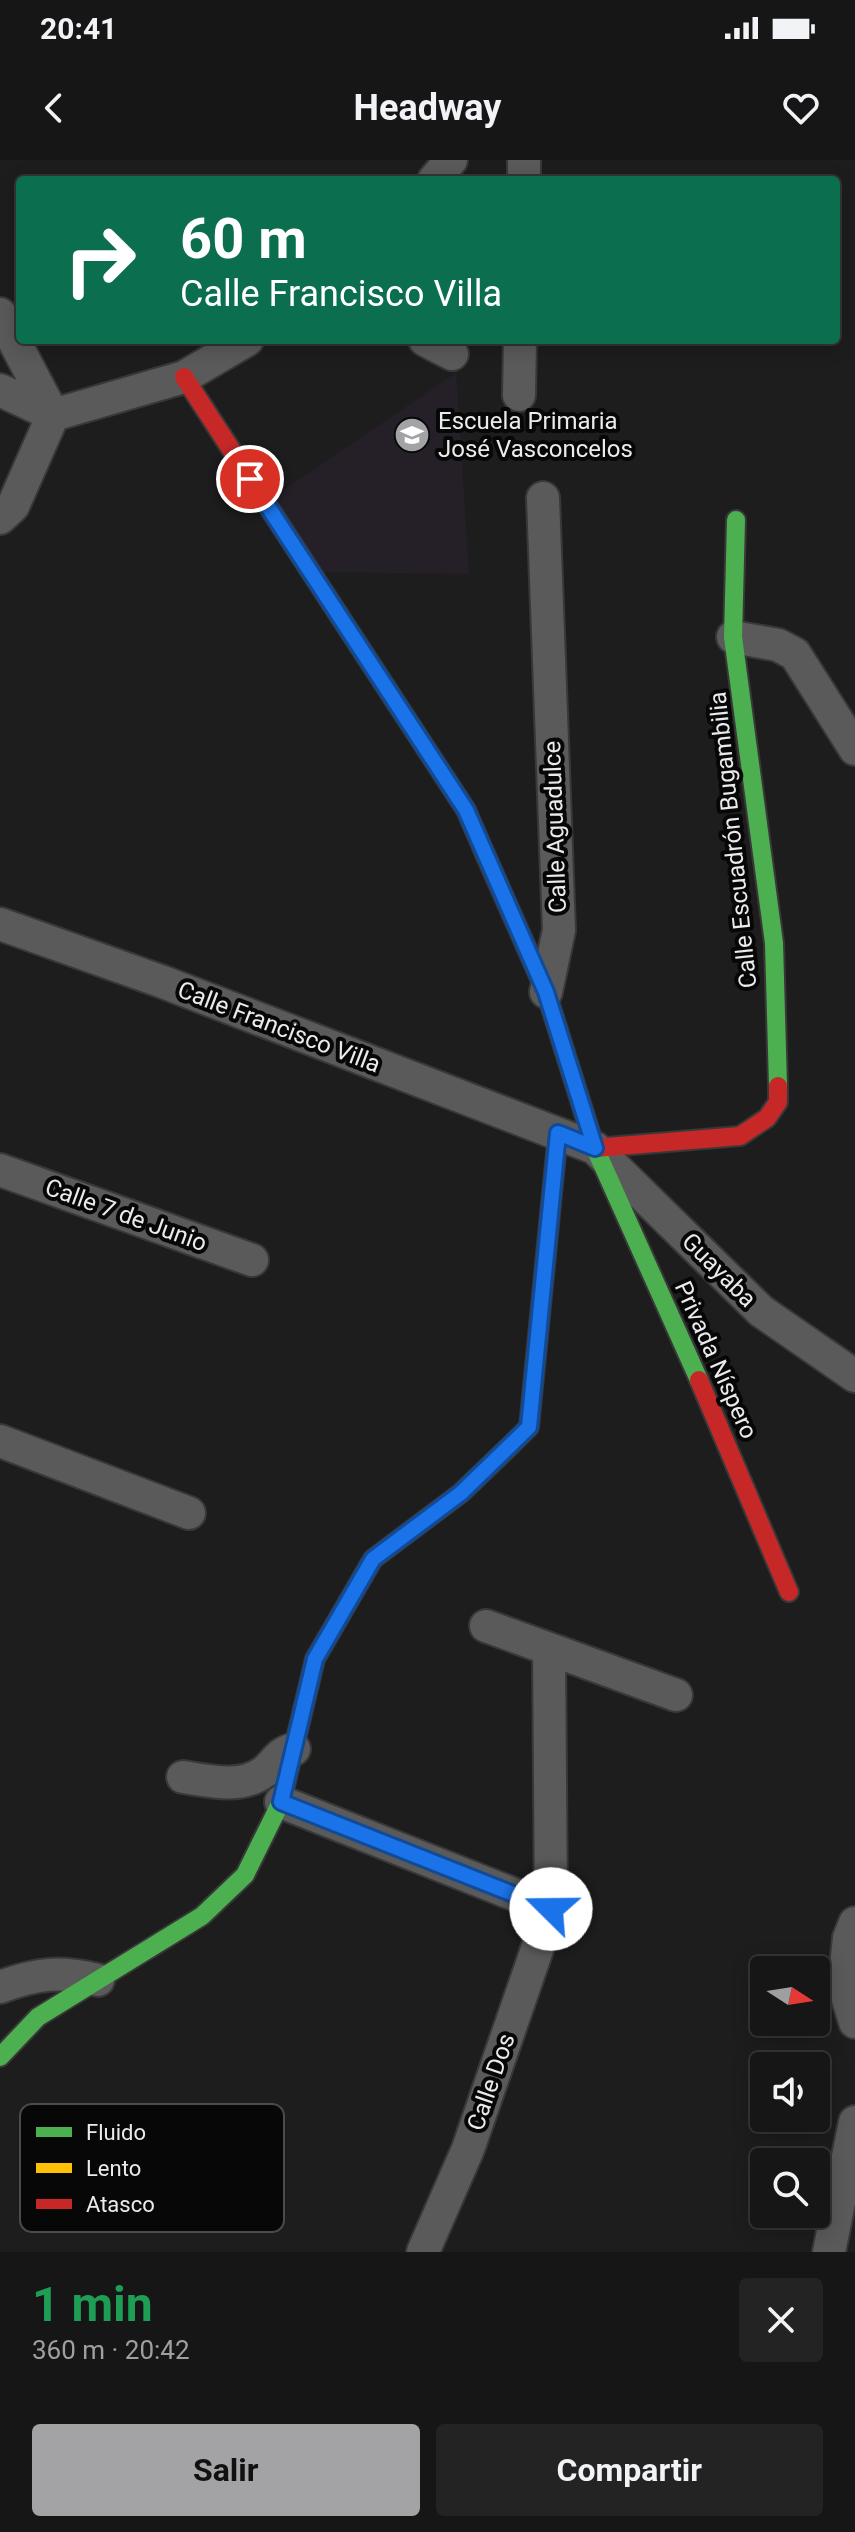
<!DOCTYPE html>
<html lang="es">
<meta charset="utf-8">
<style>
body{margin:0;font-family:Roboto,sans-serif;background:#232323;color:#f1f3f6;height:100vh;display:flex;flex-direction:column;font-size:30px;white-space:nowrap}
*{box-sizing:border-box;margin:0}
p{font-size:26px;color:#9e9fa1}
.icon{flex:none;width:44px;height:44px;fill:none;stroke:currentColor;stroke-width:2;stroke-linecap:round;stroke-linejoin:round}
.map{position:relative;height:2092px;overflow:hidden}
.panel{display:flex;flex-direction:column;background:#161616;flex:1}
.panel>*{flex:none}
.guide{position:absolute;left:16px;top:16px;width:824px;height:168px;border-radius:8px;box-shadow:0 4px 20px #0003,0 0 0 2px #353535;background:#0b6e4f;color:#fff;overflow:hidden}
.needle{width:52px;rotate:102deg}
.tools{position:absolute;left:750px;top:1796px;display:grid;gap:16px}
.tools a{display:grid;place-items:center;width:80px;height:80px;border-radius:8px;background:#161616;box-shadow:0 4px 20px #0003,0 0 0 2px #353535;font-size:40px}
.pin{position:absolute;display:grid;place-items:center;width:68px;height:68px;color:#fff;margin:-34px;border:4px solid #fff;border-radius:50%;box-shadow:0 2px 8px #0007}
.me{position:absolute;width:88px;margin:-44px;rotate:292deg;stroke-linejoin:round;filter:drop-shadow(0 0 6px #0008)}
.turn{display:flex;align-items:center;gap:28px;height:168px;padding:0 32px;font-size:36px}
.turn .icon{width:104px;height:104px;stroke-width:2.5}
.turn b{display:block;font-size:56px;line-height:68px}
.round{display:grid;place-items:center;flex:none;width:84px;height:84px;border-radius:8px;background:#232323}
.head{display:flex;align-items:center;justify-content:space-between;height:136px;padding:0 32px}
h1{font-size:48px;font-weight:700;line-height:60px;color:#1e9e55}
.button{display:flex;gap:16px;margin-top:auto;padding:16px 32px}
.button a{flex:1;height:92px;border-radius:8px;background:#a3a2a4;color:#111;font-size:32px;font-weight:700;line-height:92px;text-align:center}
.button a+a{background:#232323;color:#f1f3f6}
.status{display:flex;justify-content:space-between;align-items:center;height:56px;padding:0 40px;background:#161616;direction:ltr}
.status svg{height:22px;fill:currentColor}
header{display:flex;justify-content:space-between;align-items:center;height:104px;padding:0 32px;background:#161616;font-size:36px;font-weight:700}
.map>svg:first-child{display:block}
.built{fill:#252028}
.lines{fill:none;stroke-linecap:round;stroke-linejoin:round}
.street-casing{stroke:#393839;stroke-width:36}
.fast-casing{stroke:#393839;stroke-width:22}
.slow-casing{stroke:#393839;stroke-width:22}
.jam-casing{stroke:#393839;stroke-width:22}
.street{stroke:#5b5a5b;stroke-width:32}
.fast{stroke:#4caf50;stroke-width:18}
.slow{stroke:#ffc107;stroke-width:18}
.jam{stroke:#c62828;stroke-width:18}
.route-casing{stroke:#114b97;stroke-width:20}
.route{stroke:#1a73e8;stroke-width:14}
.labels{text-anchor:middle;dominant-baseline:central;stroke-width:8;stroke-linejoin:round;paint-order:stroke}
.poi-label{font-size:24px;fill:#ebeaec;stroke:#070708;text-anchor:start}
.street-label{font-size:24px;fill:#ebeaec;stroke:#070708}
.key{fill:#070708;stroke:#4b4b4c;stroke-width:2}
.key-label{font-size:22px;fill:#ebeaec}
</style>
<div class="status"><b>20:41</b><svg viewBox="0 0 49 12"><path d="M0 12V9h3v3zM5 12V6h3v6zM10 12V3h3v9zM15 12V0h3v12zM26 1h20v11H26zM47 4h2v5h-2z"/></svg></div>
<header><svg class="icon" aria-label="back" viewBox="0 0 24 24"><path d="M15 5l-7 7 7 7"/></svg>Headway<svg class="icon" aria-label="heart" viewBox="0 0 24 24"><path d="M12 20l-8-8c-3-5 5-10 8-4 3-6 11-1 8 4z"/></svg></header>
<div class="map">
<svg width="855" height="2092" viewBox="0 0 855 2092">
<rect width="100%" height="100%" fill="#1e1d1e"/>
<path class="built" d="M456,213L469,414L320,412L272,338Z"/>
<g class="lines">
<defs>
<path id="street" d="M434,20L451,0
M524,20V0
M0,154L53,255
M425,180L452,194
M0,230L53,255
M519,235L520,180
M53,255L184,217L247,180
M543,338L559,770L546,832
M0,358L13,346L53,255
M733,477L778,485L795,494L855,589
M0,764L163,822L595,988L761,1151L855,1216
M0,1010L252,1100
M0,1281L189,1353
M486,1466L676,1535
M183,1617C209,1621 241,1629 264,1612C277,1602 276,1594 294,1589
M281,1642L551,1749
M855,1763L849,1778L844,1826L855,1862
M0,1827C38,1813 59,1811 98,1820
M423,2092L468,1989L551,1749L549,1489
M829,2092L855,1962"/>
<path id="fast" d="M736,360L733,477L774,783L778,926
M485,694L546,832L595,988L699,1220
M0,1897L38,1857L202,1756L245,1715L281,1642L315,1499L373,1399L461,1333L511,1285"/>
<path id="slow" d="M331,443L466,650L485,694
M511,1285L529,1267L558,973"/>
<path id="jam" d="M184,217L331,443
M595,988L740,976L767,958L778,942V926
M699,1220L789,1432"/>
</defs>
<use href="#street" class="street-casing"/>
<use href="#fast" class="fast-casing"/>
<use href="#slow" class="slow-casing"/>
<use href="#jam" class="jam-casing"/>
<use href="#street" class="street"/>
<use href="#fast" class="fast"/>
<use href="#slow" class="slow"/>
<use href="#jam" class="jam"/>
</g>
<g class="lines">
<defs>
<path id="route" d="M250,319L466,650L546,832L595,988L558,973L529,1267L461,1333L373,1399L315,1499L281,1642L551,1749"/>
</defs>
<use href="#route" class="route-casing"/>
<use href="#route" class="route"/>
</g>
<defs>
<symbol id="school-disc" viewBox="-11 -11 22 22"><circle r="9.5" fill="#a3a2a4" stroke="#070708"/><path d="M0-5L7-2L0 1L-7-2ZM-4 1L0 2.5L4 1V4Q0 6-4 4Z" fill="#fff"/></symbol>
</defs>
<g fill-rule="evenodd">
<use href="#school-disc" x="392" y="255" width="40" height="40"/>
</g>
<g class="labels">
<g class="poi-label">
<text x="438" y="261">Escuela Primaria<tspan x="438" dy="28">José Vasconcelos</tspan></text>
</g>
<g class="street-label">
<text transform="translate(555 667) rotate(-92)">Calle Aguadulce</text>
<text transform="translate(733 680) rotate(-96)">Calle Escuadrón Bugambilia</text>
<text transform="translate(279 867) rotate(21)">Calle Francisco Villa</text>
<text transform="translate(126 1055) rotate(20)">Calle 7 de Junio</text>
<text transform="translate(719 1110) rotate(45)">Guayaba</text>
<text transform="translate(716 1200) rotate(66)">Privada Níspero</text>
<text transform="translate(491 1922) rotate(-71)">Calle Dos</text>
</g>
</g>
<rect x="20" y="1944" width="264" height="128" rx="12" class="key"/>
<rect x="36" y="1967" width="36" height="10" fill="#4caf50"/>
<rect x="36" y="2003" width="36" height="10" fill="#ffc107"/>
<rect x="36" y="2039" width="36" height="10" fill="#c62828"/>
<g class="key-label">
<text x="86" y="1980">Fluido</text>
<text x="86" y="2016">Lento</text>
<text x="86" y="2052">Atasco</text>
</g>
</svg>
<div class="tools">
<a><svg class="needle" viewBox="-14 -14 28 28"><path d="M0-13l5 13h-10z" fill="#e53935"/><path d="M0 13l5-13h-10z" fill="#9e9fa1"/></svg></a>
<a><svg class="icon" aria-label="sound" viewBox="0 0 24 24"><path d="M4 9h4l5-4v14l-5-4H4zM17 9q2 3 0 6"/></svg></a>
<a><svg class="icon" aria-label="search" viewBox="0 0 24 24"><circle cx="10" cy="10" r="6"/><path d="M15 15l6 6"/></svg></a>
</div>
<div class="pin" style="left:250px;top:319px;background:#d93025"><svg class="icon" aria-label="arrive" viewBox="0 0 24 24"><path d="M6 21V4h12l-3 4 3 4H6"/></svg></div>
<svg class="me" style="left:551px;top:1749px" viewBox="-20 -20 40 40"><circle r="19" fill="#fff"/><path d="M0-13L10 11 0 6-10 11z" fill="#1a73e8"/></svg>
<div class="guide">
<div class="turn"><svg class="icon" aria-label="right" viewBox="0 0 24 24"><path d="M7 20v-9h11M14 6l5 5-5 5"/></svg><div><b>60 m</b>Calle Francisco Villa</div></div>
</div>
</div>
<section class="panel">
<div class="head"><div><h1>1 min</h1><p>360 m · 20:42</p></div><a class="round"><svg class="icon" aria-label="close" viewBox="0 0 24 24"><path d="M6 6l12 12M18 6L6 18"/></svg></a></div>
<div class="button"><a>Salir</a><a>Compartir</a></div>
</section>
